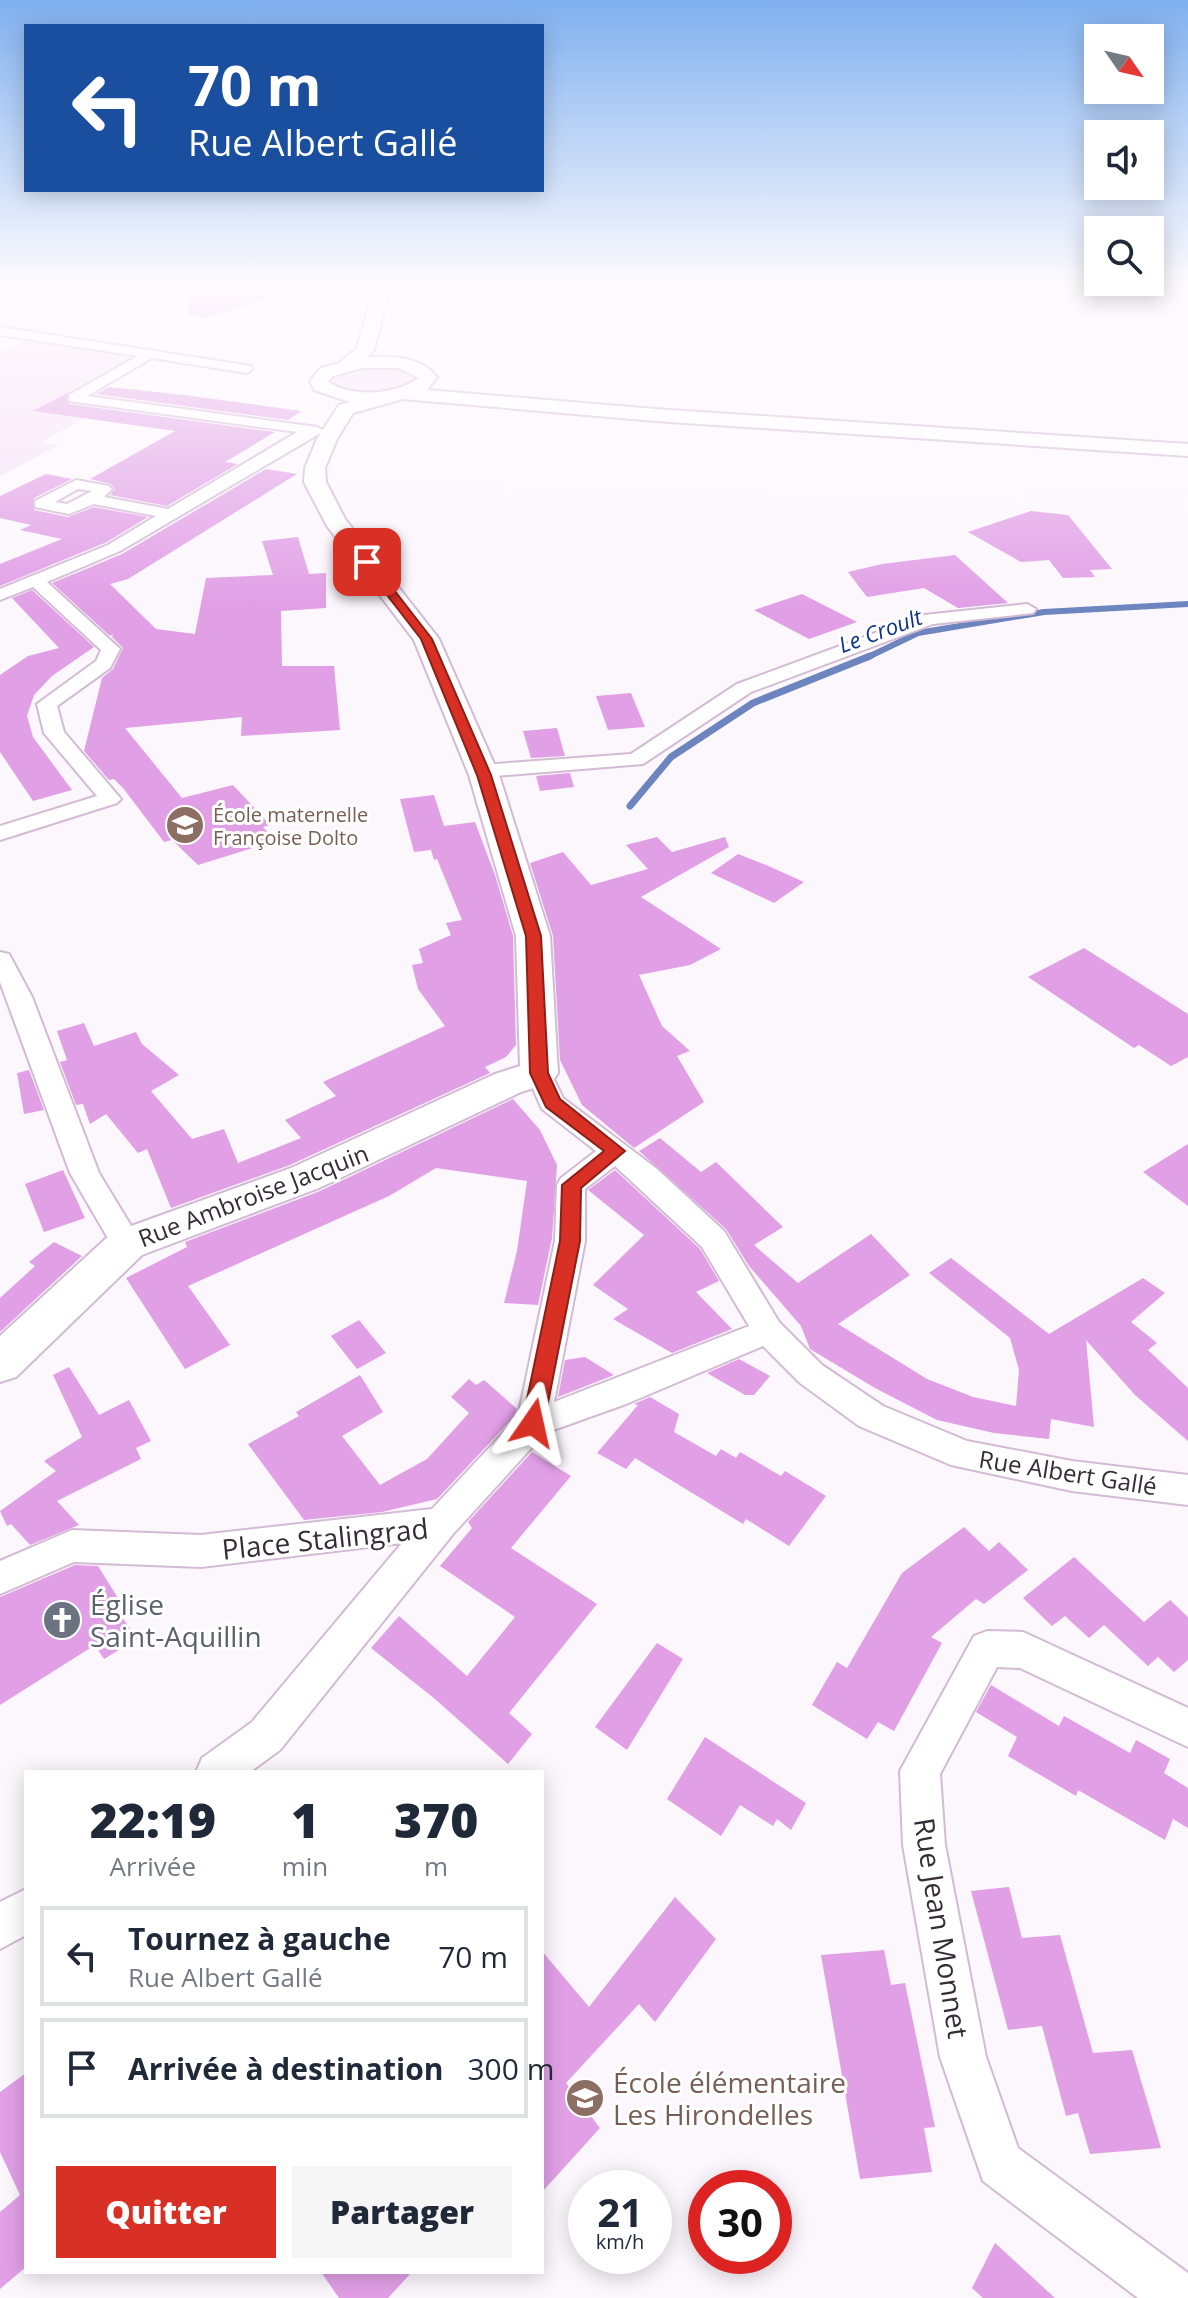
<!DOCTYPE html>
<html lang="fr">
<meta charset="utf-8">
<style>
body{margin:0;font-family:"Open Sans",sans-serif;background:#f6f6f7;color:#1f2937;height:100vh;display:flex;flex-direction:column;font-size:30px;white-space:nowrap}
*{box-sizing:border-box;margin:0}
p{font-size:26px;color:#747a83}
.icon{flex:none;width:44px;height:44px;fill:none;stroke:currentColor;stroke-width:2;stroke-linecap:round;stroke-linejoin:round}
.map{position:relative;flex:1;overflow:hidden}
.sheet{position:absolute;left:24px;top:1770px;width:520px;height:504px;display:flex;flex-direction:column;background:#fff;border-radius:0px;box-shadow:0 4px 20px #0003}
.sheet>*{flex:none}
.guide{position:absolute;left:24px;top:24px;width:520px;height:168px;border-radius:0px;box-shadow:0 4px 20px #0003;background:#1a4fa0;color:#fff;overflow:hidden}
.needle{width:52px;rotate:124deg}
.controls{position:absolute;left:1084px;top:24px;display:grid;gap:16px}
.controls a{display:grid;place-items:center;width:80px;height:80px;border-radius:0px;background:#fff;box-shadow:0 4px 20px #0003;font-size:40px}
.speed{position:absolute;left:568px;top:2170px;display:flex;gap:16px;font-size:40px;font-weight:700;text-align:center}
.speed>*{display:grid;place-content:center;width:104px;height:104px;border-radius:50%;background:#fff;box-shadow:0 4px 20px #0003;line-height:1}
.speed small{font-size:20px;font-weight:400}
.speed .limit{border:12px solid #d22;background:#fff;color:#111}
.pin{position:absolute;display:grid;place-items:center;width:68px;height:68px;color:#fff;margin:-34px;border-radius:16px;box-shadow:0 4px 12px #0006}
.me{position:absolute;width:88px;margin:-44px;rotate:11deg;stroke-linejoin:round;filter:drop-shadow(0 0 6px #0008)}
.turn{display:flex;align-items:center;gap:28px;height:168px;padding:0 32px;font-size:36px}
.turn .icon{width:104px;height:104px;stroke-width:2.5}
.turn b{display:block;font-size:56px;line-height:68px}
.eta{display:flex;justify-content:space-evenly;align-items:center;height:136px;text-align:center}
.eta b{font-size:48px;font-weight:800;line-height:56px}
.cta{display:flex;gap:16px;margin-top:auto;padding:16px 32px}
.cta a{flex:1;height:92px;border-radius:0px;background:#d93025;color:#fff;font-size:32px;font-weight:800;line-height:92px;text-align:center}
.cta a+a{background:#f6f6f7;color:#1f2937}
ul{padding:0;list-style:none}
li{display:flex;align-items:center;gap:24px;height:100px;margin:0 16px 12px;padding:0 16px;border:4px solid #e0e1e3;border-radius:0px}
li div{flex:1}
li b{display:block;font-size:30px}
li em{font-style:normal}
.map>svg:first-child{display:block}
.green{fill:#f7e2f8}
.lines{fill:none;stroke-linecap:round;stroke-linejoin:round}
.stream-far1{stroke:#6d85bf;stroke-width:6}
.stream{stroke:#6d85bf;stroke-width:7}
.building{fill:#e19fe6}
.street-casing{stroke:#d3bad5;stroke-width:4}
.secondary-casing{stroke:#d3bad5;stroke-width:4}
.street{fill:#fff;fill-rule:evenodd}
.secondary{fill:#fff;fill-rule:evenodd}
.route{fill:#d93025;stroke:#8d1f18;stroke-width:2}
.labels{text-anchor:middle;dominant-baseline:central;stroke-width:6;stroke-linejoin:round;paint-order:stroke}
.far-education-label{font-size:20px;fill:#785e54;stroke:#fff;text-anchor:start}
.far-water-label{font-size:22px;font-style:italic;fill:#0d3189;stroke:#fff}
.street-label{font-size:24px;fill:#362c37;stroke:#fff}
.near-street-label{font-size:28px;fill:#362c37;stroke:#fff}
.near-worship-label{font-size:28px;fill:#5b616d;stroke:#fff;text-anchor:start}
.near-education-label{font-size:28px;fill:#785e54;stroke:#fff;text-anchor:start}
</style>
<div class="map">
<svg width="1188" height="2298" viewBox="0 0 1188 2298">
<rect width="100%" height="100%" fill="#fcf7fd"/>
<path class="green" d="M29,339L142,357L69,400L105,407L41,442L59,445L0,476V352Z
M402,366L420,377L418,382C393,390 348,405 328,381L331,376L348,368Z"/>
<g class="lines">
<path class="stream-far1" d="M866,658L918,633L1044,612L1188,604"/>
<path class="stream" d="M630,806L671,757L753,703L870,656"/>
</g>
<path class="building" d="M190,285H289L290,290L205,318L188,314Z
M109,387L185,395L301,411L288,420L96,394Z
M67,393L69,404L275,432L225,462L238,464L167,506L110,495L115,489L111,484L90,479L175,431L33,411Z
M266,469L297,474L128,579L110,584L156,629L195,634L206,578L273,575L262,541L298,537L309,574L326,573V608L281,611L282,666H334L340,730L241,736L242,717L125,728L182,798L233,785L270,825L263,827L275,841L198,865L172,840L164,842L123,788L114,779L109,780L84,751L102,678L113,669L123,648L112,637L113,634L110,636L52,583L122,554Z
M46,474L72,479L34,498V510L68,517L94,507L148,517L107,542L0,586V564L62,539L20,530L31,525L0,518V496Z
M1031,511L1068,515L1112,569L1090,570L1095,577L1063,578L1049,560L1021,562L968,532Z
M955,555L1008,603L958,608L924,588L867,597L848,572L882,564Z
M32,590L94,647L52,676L34,695L27,716L33,737L72,790L33,801L0,752V675L28,656L59,648L12,598Z
M802,594L857,622L809,639L754,610Z
M631,693L645,727L608,730L596,696Z
M557,728L565,756L531,758L523,731Z
M570,773L574,787L540,791L536,776Z
M434,795L444,826L475,822L495,875L513,936L516,1045L506,1057L485,1067L490,1073L290,1165L171,1208L147,1149L138,1153L106,1114L90,1124L83,1104L76,1105L60,1062L67,1060L57,1031L84,1023L94,1046L136,1032L142,1044L179,1075L151,1091L192,1139L224,1129L238,1163L301,1138L285,1120L336,1096L323,1082L445,1026L418,989L412,965L423,963L419,949L451,935L446,923L462,920L437,859L434,860L431,850L414,852L400,799Z
M657,837L672,852L725,837L729,847L641,897L721,949L690,965L639,975L662,1026L690,1051L677,1056L704,1102L634,1148L582,1105L560,1060L553,936L530,863L563,852L591,885L648,869L626,845Z
M738,854L766,865L804,882L774,903L711,873Z
M1084,948L1188,1014V1057L1171,1066L1139,1045L1134,1048L1028,977Z
M29,1070L44,1110L24,1114L17,1073Z
M513,1099L540,1130L557,1165L552,1238L538,1305L504,1303L517,1251L527,1181L436,1168L389,1196L188,1286L230,1345L185,1369L126,1278L187,1247L185,1242L320,1191Z
M660,1138L701,1172L716,1162L783,1227L754,1245L798,1283L871,1234L910,1275L838,1324L927,1379L973,1397L1016,1406L1019,1370L1010,1338L929,1273L951,1258L1049,1334L1143,1278L1165,1293L1131,1322L1157,1343L1148,1350L1188,1388V1441L1135,1395L1086,1340L1094,1427L1051,1419L1049,1439L994,1433L937,1420L875,1388L810,1349L801,1326L749,1266L726,1229L639,1151Z
M1188,1144V1206L1143,1172Z
M63,1170L85,1218L44,1232L25,1184Z
M615,1170L700,1249L719,1281L696,1292L732,1329L672,1353L613,1319L628,1309L593,1285L644,1235L588,1190Z
M54,1242L82,1256L0,1332V1298L35,1266L29,1262Z
M359,1320L386,1353L357,1369L331,1336Z
M585,1357L614,1375L558,1397L565,1360Z
M739,1359L770,1376L754,1395H745L707,1373Z
M69,1367L99,1415L129,1400L151,1441L136,1448L141,1459L57,1501L79,1525L30,1545L11,1524L7,1526L0,1511L56,1471L44,1461L82,1437L53,1375Z
M360,1375L383,1412L342,1436L380,1485L427,1459L469,1413L451,1397L469,1379L476,1385L484,1380L517,1409L515,1416L437,1499L382,1512L304,1520L248,1444L299,1416L296,1412Z
M650,1397L679,1414L674,1432L716,1456L721,1449L736,1458L740,1452L781,1476L785,1471L826,1496L789,1546L746,1519L743,1524L635,1458L626,1469L597,1453L638,1405L634,1404Z
M532,1452L571,1476L511,1548L597,1604L509,1713L532,1734L508,1764L435,1699L371,1648L399,1616L467,1676L515,1617L440,1566L472,1528L468,1522Z
M964,1527L989,1551L999,1542L1028,1570L984,1604L976,1599L931,1637L942,1643L894,1731L878,1722L867,1739L812,1705L837,1662L847,1668L902,1573Z
M1074,1557L1144,1622L1170,1600L1188,1617V1660L1174,1672L1158,1657L1148,1666L1104,1625L1089,1638L1065,1616L1052,1626L1023,1598Z
M75,1565L98,1566L118,1598L112,1602L137,1639L104,1659L95,1645L0,1705V1597Z
M657,1643L683,1659L627,1750L595,1727Z
M991,1685L1059,1726L1064,1716L1130,1753L1136,1740L1170,1759L1164,1773L1188,1788V1828L1173,1819L1165,1840L1078,1790L1076,1796L1008,1756L1017,1737L976,1712Z
M705,1737L806,1803L791,1830L777,1819L773,1826L740,1805L721,1836L667,1799Z
M1009,1887L1022,1938L1060,1935L1093,2053L1132,2050L1161,2148L1090,2154L1078,2113L1066,2116L1042,2026L1008,2030L971,1891Z
M675,1897L716,1939L655,2022L639,2004L566,2083L600,2128L542,2192V1951L589,2007Z
M884,1950L891,1985L905,1983L935,2127L924,2128L932,2172L860,2179L821,1955Z
M26,2073V2267L0,2289V2212L20,2195L0,2152V2092Z
M995,2243L1055,2298H983L972,2288Z
M321,2272H412L388,2298H339Z"/>
<g class="lines">
<defs>
<path id="street" d="M0,327L251,366L253,369L247,373L152,358L87,396L317,427L324,431L120,551L47,582L120,649L110,668L57,706L64,732L121,799L117,803L0,840V826L97,796L44,733L37,704L96,661L101,650L33,587L0,600V589L108,545L156,516L94,504L69,514L35,507V501L76,480L109,486L112,489L104,497L168,509L297,432L69,401V395L138,356L0,335ZM78,489L92,491L67,504L55,502Z
M1027,604L1036,609L1033,613L933,624L751,692L643,764L482,777L472,771L482,765L631,754L737,684L924,615Z
M0,952L9,954L32,997L99,1173L142,1244L138,1252L127,1255L116,1252L70,1173L0,982Z
M539,1064L548,1067L563,1098L657,1169L724,1231L779,1322L822,1365L883,1406L967,1441L1072,1461L1188,1475V1505L1072,1491L951,1465L859,1426L800,1383L763,1346L626,1404L545,1433L453,1534L280,1750L250,1772H196L202,1758L252,1722L402,1543L201,1567L74,1562L0,1594V1561L72,1530L201,1535L432,1509L518,1417L555,1241L557,1185L561,1178L596,1151L542,1109L526,1073L530,1067ZM615,1166L702,1247L749,1326L554,1402L585,1241V1189Z
M987,1631L1023,1632L1188,1708V1747L1020,1668L997,1667L940,1774L945,1845L986,2057L1018,2148L1188,2273V2298H1138L983,2181L940,2057L903,1845L900,1771L974,1636Z
M26,1889V1935L0,1949V1902Z"/>
<path id="secondary" d="M375,285H391L374,350L367,357C392,356 420,356 437,377L427,390L655,409L1188,444V456L655,421L403,399L353,413L337,439L325,468L326,482L345,519L439,639L499,775L550,936L558,1073L552,1082L521,1092L319,1188L142,1255L16,1377L0,1382V1336L112,1233L291,1168L495,1074L520,1066L516,936L469,775L414,640L327,526L304,482L305,468L317,439L339,405L350,402L314,390L310,381L321,368L339,363L357,348ZM362,368H398L419,378C394,395 354,398 328,382L333,376Z"/>
</defs>
<use href="#street" class="street-casing"/>
<use href="#secondary" class="secondary-casing"/>
<use href="#street" class="street"/>
<use href="#secondary" class="secondary"/>
</g>
<linearGradient id="sky" x2="0" y2="1"><stop stop-color="#80b0ef"/><stop offset="0.47" stop-color="#fefbfe"/><stop offset="1" stop-color="#fefbfe" stop-opacity="0"/></linearGradient>
<rect width="1188" height="607" fill="url(#sky)"/>
<path class="route" d="M363,559H370L432,639L491,775L541,936L548,1073L560,1099L625,1151L581,1188L580,1241L544,1423L541,1430L533,1432L526,1430L522,1423L560,1241L562,1185L604,1151L546,1107L530,1073L526,936L477,775L421,639L363,564Z"/>
<defs>
<symbol id="school-disc" viewBox="-11 -11 22 22"><circle r="9.5" fill="#8d6e63" stroke="#fff"/><path d="M0-5L7-2L0 1L-7-2ZM-4 1L0 2.5L4 1V4Q0 6-4 4Z" fill="#fff"/></symbol>
<symbol id="church-disc" viewBox="-11 -11 22 22"><circle r="9.5" fill="#6b7280" stroke="#fff"/><path d="M-1.2-6h2.4v3.5h3.3v2.4h-3.3V6h-2.4V-.1h-3.3v-2.4h3.3Z" fill="#fff"/></symbol>
</defs>
<g fill-rule="evenodd">
<use href="#school-disc" x="163" y="803" width="44" height="44"/>
<use href="#church-disc" x="40" y="1598" width="44" height="44"/>
<use href="#school-disc" x="563" y="2076" width="44" height="44"/>
</g>
<g class="labels">
<g class="far-education-label">
<text x="213" y="814">École maternelle<tspan x="213" dy="23">Françoise Dolto</tspan></text>
</g>
<g class="far-water-label">
<text transform="translate(880 630) rotate(-20)">Le Croult</text>
</g>
<g class="street-label">
<text transform="translate(253 1195) rotate(-21)">Rue Ambroise Jacquin</text>
<text transform="translate(1068 1472) rotate(9)">Rue Albert Gallé</text>
</g>
<g class="near-street-label">
<text transform="translate(325 1538) rotate(-6)">Place Stalingrad</text>
<text transform="translate(942 1928) rotate(81)">Rue Jean Monnet</text>
</g>
<g class="near-worship-label">
<text x="90" y="1604">Église<tspan x="90" dy="32">Saint-Aquillin</tspan></text>
</g>
<g class="near-education-label">
<text x="613" y="2082">École élémentaire<tspan x="613" dy="32">Les Hirondelles</tspan></text>
</g>
</g>
</svg>
<div class="controls">
<a><svg class="needle" viewBox="-14 -14 28 28"><path d="M0-13l5 13h-10z" fill="#e53935"/><path d="M0 13l5-13h-10z" fill="#747a83"/></svg></a>
<a><svg class="icon" aria-label="sound" viewBox="0 0 24 24"><path d="M4 9h4l5-4v14l-5-4H4zM17 9q2 3 0 6"/></svg></a>
<a><svg class="icon" aria-label="search" viewBox="0 0 24 24"><circle cx="10" cy="10" r="6"/><path d="M15 15l6 6"/></svg></a>
</div>
<div class="speed"><div>21<small>km/h</small></div><div class="limit">30</div></div>
<div class="pin" style="left:367px;top:562px;background:#d93025"><svg class="icon" aria-label="arrive" viewBox="0 0 24 24"><path d="M6 21V4h12l-3 4 3 4H6"/></svg></div>
<svg class="me" style="left:533px;top:1423px" viewBox="-20 -20 40 40"><path d="M0-17L14 15 0 8-14 15z" fill="#d93025" stroke="#fff" stroke-width="4"/></svg>
<div class="guide">
<div class="turn"><svg class="icon" aria-label="left" viewBox="0 0 24 24"><path d="M17 20v-9H6M10 6l-5 5 5 5"/></svg><div><b>70 m</b>Rue Albert Gallé</div></div>
</div>
<section class="sheet">
<div class="eta">
<div><b>22:19</b><p>Arrivée</p></div>
<div><b>1</b><p>min</p></div>
<div><b>370</b><p>m</p></div>
</div>
<ul>
<li><svg class="icon" aria-label="left" viewBox="0 0 24 24"><path d="M17 20v-9H6M10 6l-5 5 5 5"/></svg><div><b>Tournez à gauche</b><p>Rue Albert Gallé</p></div><em>70 m</em></li>
<li><svg class="icon" aria-label="arrive" viewBox="0 0 24 24"><path d="M6 21V4h12l-3 4 3 4H6"/></svg><div><b>Arrivée à destination</b></div><em>300 m</em></li>
</ul>
<div class="cta"><a>Quitter</a><a>Partager</a></div>
</section>
</div>
